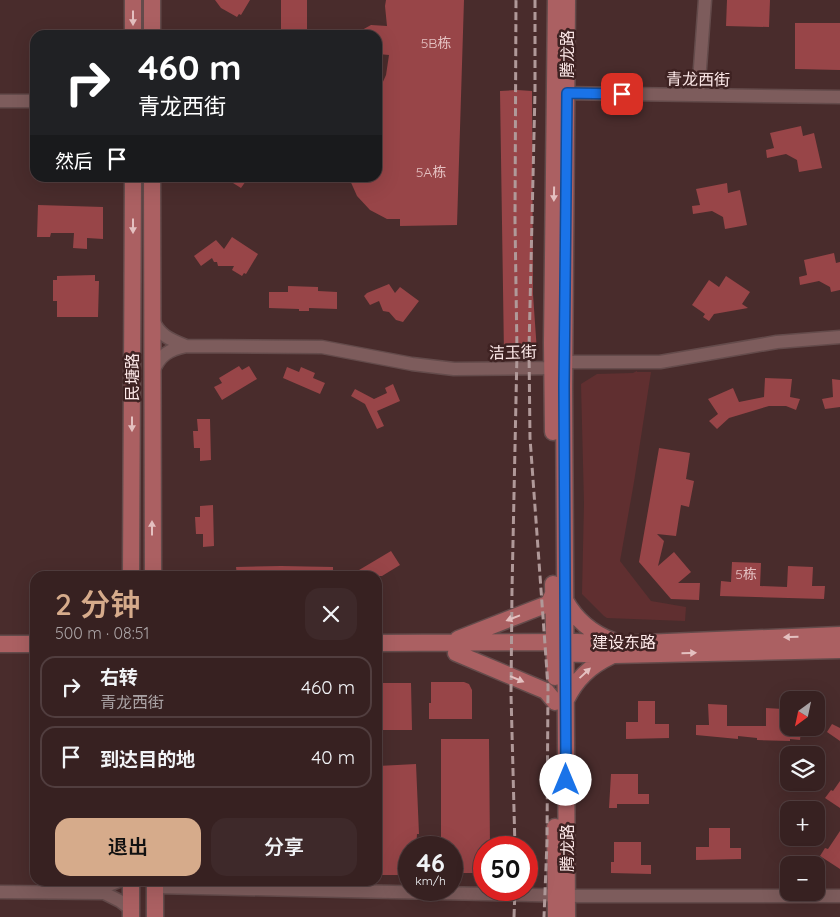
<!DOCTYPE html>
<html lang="zh">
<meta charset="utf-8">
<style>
body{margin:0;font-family:Quicksand,"Noto Sans SC",sans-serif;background:#3e292a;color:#f1f3f6;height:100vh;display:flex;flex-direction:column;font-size:19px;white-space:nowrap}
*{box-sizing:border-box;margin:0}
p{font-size:16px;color:#aaa3a5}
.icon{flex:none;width:28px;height:28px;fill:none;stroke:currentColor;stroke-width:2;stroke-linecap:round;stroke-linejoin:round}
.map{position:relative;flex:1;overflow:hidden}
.details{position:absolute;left:30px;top:571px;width:352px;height:315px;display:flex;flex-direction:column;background:#372121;border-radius:15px;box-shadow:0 5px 20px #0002,0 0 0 1px #513e3f}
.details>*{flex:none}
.top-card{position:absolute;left:30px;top:30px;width:352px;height:152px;border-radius:15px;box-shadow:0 5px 20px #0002,0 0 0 1px #513e3f;background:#202124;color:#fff;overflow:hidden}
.needle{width:32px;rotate:213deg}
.buttons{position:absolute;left:780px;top:691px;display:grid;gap:10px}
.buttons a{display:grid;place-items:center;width:45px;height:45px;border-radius:10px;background:#372121;box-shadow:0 5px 20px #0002,0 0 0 1px #513e3f;font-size:25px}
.speed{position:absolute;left:398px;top:836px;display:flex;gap:10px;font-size:25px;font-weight:700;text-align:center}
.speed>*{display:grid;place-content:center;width:65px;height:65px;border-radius:50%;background:#372121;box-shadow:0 5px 20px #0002,0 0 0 1px #513e3f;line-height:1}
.speed small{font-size:12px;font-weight:400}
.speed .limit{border:8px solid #d22;background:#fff;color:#111}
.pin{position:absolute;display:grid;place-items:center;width:42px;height:42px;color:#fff;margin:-21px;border-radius:10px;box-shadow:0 2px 8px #0006}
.me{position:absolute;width:55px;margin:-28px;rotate:0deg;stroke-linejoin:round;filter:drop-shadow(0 0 4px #0008)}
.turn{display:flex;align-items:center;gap:18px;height:105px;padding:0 25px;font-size:22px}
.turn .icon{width:65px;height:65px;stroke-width:2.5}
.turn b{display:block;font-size:35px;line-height:42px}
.then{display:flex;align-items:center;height:48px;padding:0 25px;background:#0003;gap:10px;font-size:19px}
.round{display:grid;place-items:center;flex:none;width:52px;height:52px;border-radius:15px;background:#3e292a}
.overview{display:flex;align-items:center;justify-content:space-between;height:85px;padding:0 25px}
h1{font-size:30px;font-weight:600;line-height:38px;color:#d6ab8b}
.cta{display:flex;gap:10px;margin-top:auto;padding:10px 25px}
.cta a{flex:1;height:58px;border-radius:15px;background:#d6ab8b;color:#111;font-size:20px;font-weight:600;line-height:58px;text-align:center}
.cta a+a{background:#3e292a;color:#f1f3f6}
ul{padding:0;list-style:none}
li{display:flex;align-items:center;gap:15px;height:62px;margin:0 10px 8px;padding:0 15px;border:2px solid #513e3f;border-radius:15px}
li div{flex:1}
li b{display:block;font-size:19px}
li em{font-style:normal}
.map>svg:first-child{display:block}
.green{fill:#602f30}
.building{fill:#984548}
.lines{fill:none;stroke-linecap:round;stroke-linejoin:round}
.minor-casing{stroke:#644b4b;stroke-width:15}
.major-casing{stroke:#644b4b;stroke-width:19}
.minor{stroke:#7d5c5c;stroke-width:12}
.major{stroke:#ab6062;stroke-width:16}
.rail{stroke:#b09999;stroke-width:3;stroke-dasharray:8 4;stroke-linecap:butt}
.oneway{fill:#e4c0c0}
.route-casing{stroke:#114b97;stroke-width:12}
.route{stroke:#1a73e8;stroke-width:9}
.labels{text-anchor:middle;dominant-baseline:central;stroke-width:5;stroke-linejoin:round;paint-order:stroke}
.number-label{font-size:14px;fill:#e4c0c1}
.street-label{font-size:16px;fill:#fde9e9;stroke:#3e2222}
</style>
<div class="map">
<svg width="840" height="917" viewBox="0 0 840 917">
<rect width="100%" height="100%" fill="#492c2c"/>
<path class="green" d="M637,371V372H651L634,482L620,561L651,601L686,607L685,621L607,618L604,616L582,594L584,503L581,384L597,374L633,373Z"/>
<path class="building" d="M215,0H250L241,15L239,14L237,17L221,8Z
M281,0H307V35H281Z
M386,0H464L457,225L400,226V219H387L370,210L357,196L349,178H378V93L386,75L389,55L378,54V35H353L371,25L387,26L385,6Z
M727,0H770L769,27L726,26Z
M795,23H840V70L795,69Z
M517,90L532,91L533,294L537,352L504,354L500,91Z
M801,126L803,136L814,133L822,168L799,172L797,160L786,154L767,158L766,150L774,148L770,133Z
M225,178H248L241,188Z
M727,183L728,193L740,190L747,225L725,229L723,217L712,211L693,214L692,206L700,205L696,189Z
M38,205L103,207V239L87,238V249L73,248L74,233H51L50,237H37Z
M232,237L258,254L246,274L244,273L242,276L232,270L234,266H218L217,262H214L212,258L201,266L194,256L216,240L224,249Z
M834,253L836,263L840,262V290L831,292L830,287L819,281L800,285L799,277L807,275L804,260Z
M95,275V281H99L98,317H57V301H53V280H57V276Z
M726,276L750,292L742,304L748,308L714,314L709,321L703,317L705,314L692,305L709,280L719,287Z
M389,284L395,293L400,287L419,301L403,322L396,320L389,312L383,311L379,301L370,305L364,296L367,293Z
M288,286L318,287V291L337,292V309L309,308V311H299V309L269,308V292H288Z
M239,366L242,370L249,366L257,379L222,400L214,387L222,383L219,378Z
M287,367L299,372L301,367L315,373L313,378L325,383L320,394L283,378Z
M765,378L792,379L790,397L800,399L796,410L786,406H769L729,418L717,429L709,421L718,414L708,399L733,388L739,402L764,397Z
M832,379L840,380V407L825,409L822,399L833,397Z
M393,384L400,401L377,411L384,426L377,429L365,404L351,396L355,389L374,399L387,393L385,388Z
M197,419H210L211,460L200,461V448H194L193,431H198Z
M659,448L690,453L686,479L694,481L689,507L681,505L676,536L657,534L664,541L658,566L674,552L691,572L678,583H700L699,600L671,599L639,562Z
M213,505L214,546L203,547V534H196L195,517H200V506Z
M391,551L400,565L382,576H349Z
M732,562L761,563L760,586L787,587L788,566L813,567L812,586H825L824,599L720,596L721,581L731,582Z
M281,566L333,567V576H237L236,567Z
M431,682H464L469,684L472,690V719H429V703H431Z
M378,683H411L412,730H378Z
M638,701H655V724H669V738L626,739V722H638Z
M708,704L727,705V726H766V708L783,709L782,731H801L800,740L790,739V741L757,740V738L738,736V739L696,735V725H709Z
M832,724L840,728V741L827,732Z
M441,739H489L490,848H484V873H451V848H441Z
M416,764L419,834H417L416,848H409V875H378V766Z
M611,774H638V794H649V804H617V808H609Z
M840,781V808L825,798L831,790L833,791Z
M709,828H730V848H741V859L696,860V847H709Z
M840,831V869L820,856L825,848L828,849Z
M614,842H641V865H651V874L611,873V862H614Z"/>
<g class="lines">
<defs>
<path id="minor" d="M558,93L840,97
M698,95L705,0
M0,101H35
M153,319C158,335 171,340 186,346
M153,372C159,356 169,349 186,346L322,347L412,364L454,369L553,368L565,362H660L777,342L840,337
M90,885H109L119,881
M155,887L579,896H840
M0,892L104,893L120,901L128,907L131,915"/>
<path id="major" d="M133,0V35
M152,0V35
M152,178L153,576
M553,432L552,343L556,0
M131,576L133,178
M553,584L555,677
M565,600C576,620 591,633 613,641
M458,639L545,605L549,603L553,594
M378,643L577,642L619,644L840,635
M0,644H35
M456,653L546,691L555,702
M555,653L614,655L840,650
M566,700C576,679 590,666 611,656
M555,827L556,917
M131,917V881
M155,917V881
M567,917L564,387L567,0"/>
</defs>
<use href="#minor" class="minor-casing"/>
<use href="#major" class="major-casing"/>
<use href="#minor" class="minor"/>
<use href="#major" class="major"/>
<path class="rail" d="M535,0V91L529,349L530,438L548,686L547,842L544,917
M515,848L511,694L512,590L517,352L515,221L516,0
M514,917L515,890"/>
</g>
<defs><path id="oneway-solid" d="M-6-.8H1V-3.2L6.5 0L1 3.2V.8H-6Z" transform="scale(1.25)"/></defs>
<g class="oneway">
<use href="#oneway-solid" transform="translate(133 18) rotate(90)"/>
<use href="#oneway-solid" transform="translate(554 194) rotate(91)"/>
<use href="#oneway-solid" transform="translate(133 226) rotate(90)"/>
<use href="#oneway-solid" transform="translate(132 424) rotate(90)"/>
<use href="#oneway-solid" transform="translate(152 528) rotate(-90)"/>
<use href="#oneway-solid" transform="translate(513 618) rotate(159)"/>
<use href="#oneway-solid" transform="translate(791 637) rotate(178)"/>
<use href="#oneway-solid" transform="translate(689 653) rotate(-1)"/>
<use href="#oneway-solid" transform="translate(585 673) rotate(-43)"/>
<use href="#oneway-solid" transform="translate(517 679) rotate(23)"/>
</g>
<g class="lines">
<defs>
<path id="route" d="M566,780L564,386L567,93L622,94"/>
</defs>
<use href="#route" class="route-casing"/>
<use href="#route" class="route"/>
</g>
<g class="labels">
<g class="number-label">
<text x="436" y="43">5B栋</text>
<text x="431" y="172">5A栋</text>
<text x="746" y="574">5栋</text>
</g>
<g class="street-label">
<text transform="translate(567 54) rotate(-90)">腾龙路</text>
<text transform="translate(698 79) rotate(1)">青龙西街</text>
<text transform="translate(513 352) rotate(-1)">洁玉街</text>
<text transform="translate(132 377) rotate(-90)">民塘路</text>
<text x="624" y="642">建设东路</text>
<text transform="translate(567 848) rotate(-90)">腾龙路</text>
</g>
</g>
</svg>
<div class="buttons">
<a><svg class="needle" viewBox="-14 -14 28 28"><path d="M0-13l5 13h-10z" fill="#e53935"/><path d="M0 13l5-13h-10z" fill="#aaa3a5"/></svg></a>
<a><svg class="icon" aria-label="layers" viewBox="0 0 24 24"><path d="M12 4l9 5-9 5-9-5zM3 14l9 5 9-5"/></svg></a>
<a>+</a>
<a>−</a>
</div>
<div class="speed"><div>46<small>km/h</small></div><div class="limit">50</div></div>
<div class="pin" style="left:622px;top:94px;background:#d93025"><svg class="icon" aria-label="arrive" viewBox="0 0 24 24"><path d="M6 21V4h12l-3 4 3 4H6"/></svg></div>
<svg class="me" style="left:566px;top:780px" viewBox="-20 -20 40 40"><circle r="19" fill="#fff"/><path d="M0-13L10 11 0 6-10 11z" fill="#1a73e8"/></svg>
<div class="top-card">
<div class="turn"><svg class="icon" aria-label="right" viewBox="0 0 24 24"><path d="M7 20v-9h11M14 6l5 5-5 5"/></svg><div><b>460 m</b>青龙西街</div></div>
<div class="then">然后<svg class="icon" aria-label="arrive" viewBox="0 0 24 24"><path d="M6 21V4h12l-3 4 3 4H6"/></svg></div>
</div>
<section class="details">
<div class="overview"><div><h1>2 分钟</h1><p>500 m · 08:51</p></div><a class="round"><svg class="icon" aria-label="close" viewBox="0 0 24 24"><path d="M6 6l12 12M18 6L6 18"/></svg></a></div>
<ul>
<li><svg class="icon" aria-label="right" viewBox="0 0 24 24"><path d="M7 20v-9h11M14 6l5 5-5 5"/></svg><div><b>右转</b><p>青龙西街</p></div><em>460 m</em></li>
<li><svg class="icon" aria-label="arrive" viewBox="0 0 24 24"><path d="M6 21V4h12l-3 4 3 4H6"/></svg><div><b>到达目的地</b></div><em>40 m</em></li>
</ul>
<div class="cta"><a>退出</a><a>分享</a></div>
</section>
</div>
